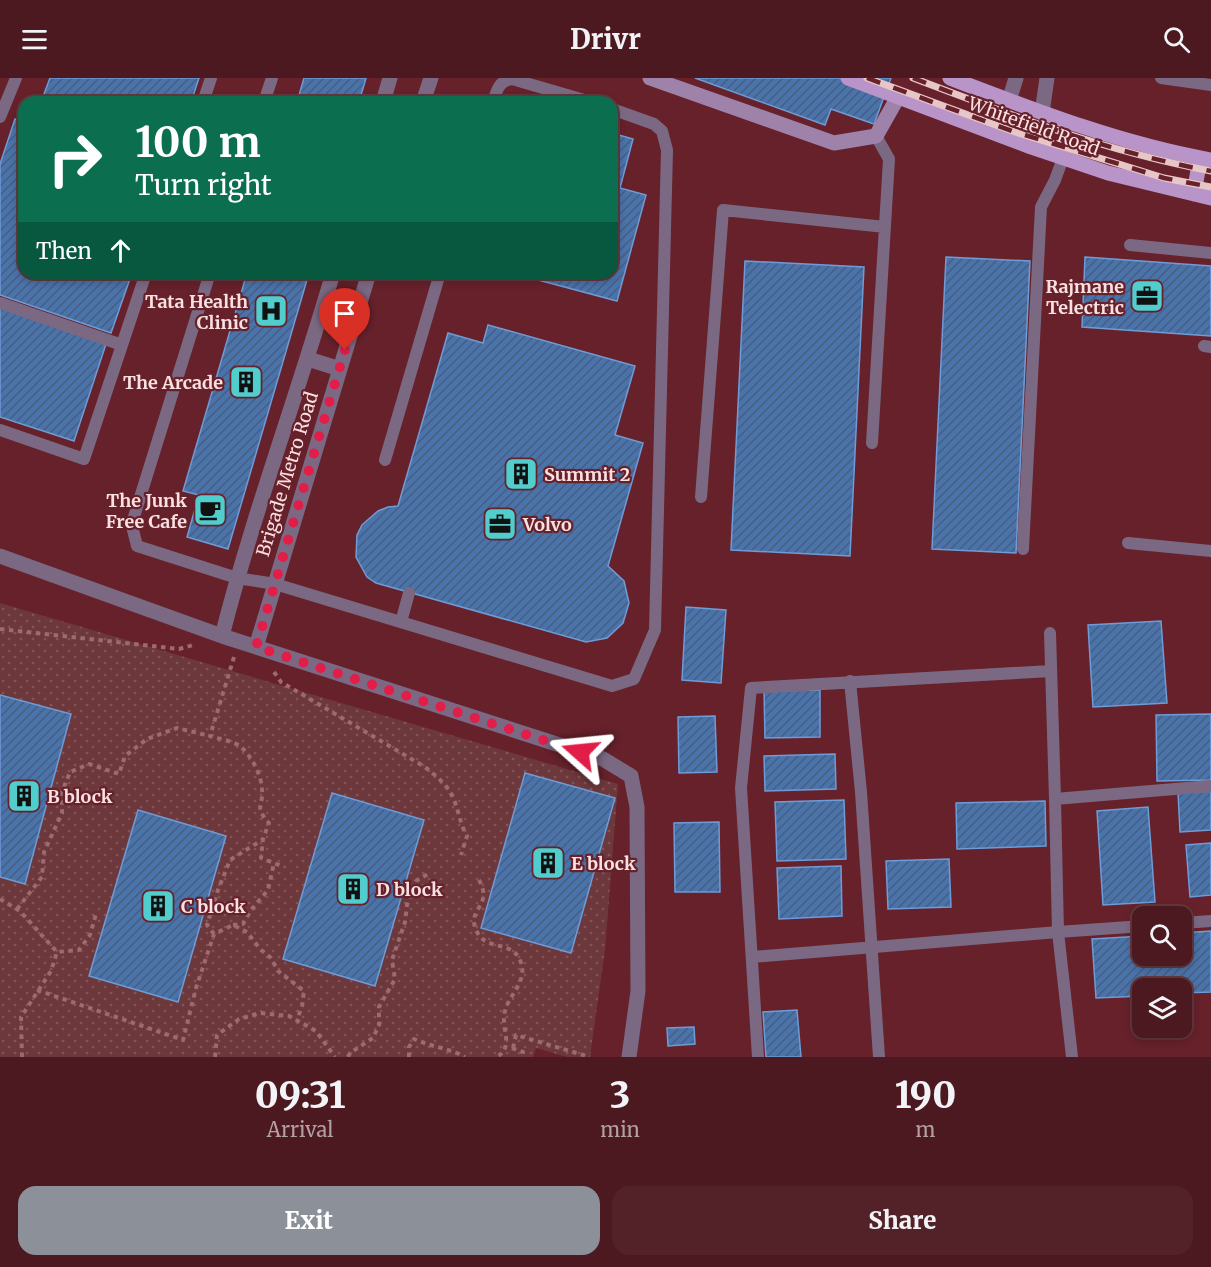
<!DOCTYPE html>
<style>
body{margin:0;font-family:Merriweather,serif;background:#532229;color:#f1f3f6;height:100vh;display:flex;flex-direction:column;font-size:22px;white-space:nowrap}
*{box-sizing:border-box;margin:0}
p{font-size:20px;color:#b2a0a5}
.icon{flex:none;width:33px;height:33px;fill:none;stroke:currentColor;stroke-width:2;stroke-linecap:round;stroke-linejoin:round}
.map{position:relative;height:979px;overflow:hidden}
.details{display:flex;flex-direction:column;background:#4c1920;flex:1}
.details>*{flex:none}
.guide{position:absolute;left:18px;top:18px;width:600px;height:183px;border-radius:18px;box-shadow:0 3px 9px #0003,0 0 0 2px #63383e;background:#0b6e4f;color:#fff;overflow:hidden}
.controls{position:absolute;left:1132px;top:828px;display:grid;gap:12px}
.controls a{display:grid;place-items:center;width:60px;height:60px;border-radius:12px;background:#4c1920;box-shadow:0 3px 9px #0003,0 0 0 2px #63383e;font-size:30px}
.pin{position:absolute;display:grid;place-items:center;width:51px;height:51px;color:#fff;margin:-62px -26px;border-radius:50% 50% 50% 0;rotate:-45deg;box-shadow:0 0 6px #0007}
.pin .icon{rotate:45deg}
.me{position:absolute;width:66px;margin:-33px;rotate:288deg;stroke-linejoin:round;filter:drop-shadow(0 0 4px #0008)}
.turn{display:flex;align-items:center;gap:21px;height:126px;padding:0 18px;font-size:27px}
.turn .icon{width:78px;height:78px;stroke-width:2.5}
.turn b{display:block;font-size:42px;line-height:51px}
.then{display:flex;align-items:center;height:57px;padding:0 18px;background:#0003;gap:12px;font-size:22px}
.eta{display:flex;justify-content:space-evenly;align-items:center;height:102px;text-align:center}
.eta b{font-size:36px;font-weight:800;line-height:42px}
.cta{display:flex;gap:12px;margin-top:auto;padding:12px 18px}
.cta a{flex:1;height:69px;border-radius:18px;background:#8c9099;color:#fff;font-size:24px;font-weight:800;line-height:69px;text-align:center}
.cta a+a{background:#532229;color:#f1f3f6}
header{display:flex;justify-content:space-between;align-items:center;height:78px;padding:0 18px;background:#4c1920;font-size:27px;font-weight:800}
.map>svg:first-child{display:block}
.grass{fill:url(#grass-dots)}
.building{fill:url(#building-hatch);stroke:#6f9bd6;stroke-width:1.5}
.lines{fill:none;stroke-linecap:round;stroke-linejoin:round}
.path{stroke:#9e696f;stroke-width:4;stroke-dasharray:4.5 4.5;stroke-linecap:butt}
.lane{stroke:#7b6983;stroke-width:12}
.street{stroke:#7b6983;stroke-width:15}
.secondary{stroke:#9e82aa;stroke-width:15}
.primary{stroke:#b894c8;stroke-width:15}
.rail-casing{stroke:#e7c6c8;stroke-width:7}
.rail{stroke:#66212b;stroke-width:4.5;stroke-dasharray:14;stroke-linecap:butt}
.route{stroke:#e11d48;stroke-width:10;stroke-dasharray:0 18}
.labels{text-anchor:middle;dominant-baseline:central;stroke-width:4.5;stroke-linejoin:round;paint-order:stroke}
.street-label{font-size:18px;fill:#fbe0e1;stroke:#66212b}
.poi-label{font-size:18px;font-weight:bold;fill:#fbe0e1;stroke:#66212b;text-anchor:start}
</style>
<header><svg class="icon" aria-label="menu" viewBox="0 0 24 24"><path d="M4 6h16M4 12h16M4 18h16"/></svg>Drivr<svg class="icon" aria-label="search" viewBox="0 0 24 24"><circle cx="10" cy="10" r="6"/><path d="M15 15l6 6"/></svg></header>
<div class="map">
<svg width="1211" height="979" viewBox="0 0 1211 979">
<defs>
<pattern id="grass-dots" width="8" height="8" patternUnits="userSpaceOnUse" patternTransform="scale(1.5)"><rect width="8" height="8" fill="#6c383c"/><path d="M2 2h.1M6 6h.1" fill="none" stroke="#825458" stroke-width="1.8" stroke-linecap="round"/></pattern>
<pattern id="building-hatch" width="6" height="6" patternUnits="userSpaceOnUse" patternTransform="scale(1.5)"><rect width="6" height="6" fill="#4973ab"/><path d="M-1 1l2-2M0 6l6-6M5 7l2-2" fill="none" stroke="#4a5d7d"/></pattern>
</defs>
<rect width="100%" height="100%" fill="#66212b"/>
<path class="grass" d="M0,525L618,706L605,872L590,979H567L536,970L533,979H0Z"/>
<path class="building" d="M50,0H199L191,24H41Z
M304,0H366L359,24H297Z
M695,0H891L874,46L831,31L825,47Z
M15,41L24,44V195H132L111,255L0,217V86Z
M612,55L633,61L620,110L646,117L617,223L512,195H612Z
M946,179L1030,183L1016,475L932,471Z
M1085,179L1211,188V258L1082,249Z
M745,183L864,189L850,478L731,472Z
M247,195H309L228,471L187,459L199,417L183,413Z
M0,228L107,263L74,363L0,339Z
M488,247L635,288L615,357L643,365L608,488L624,503L629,525L623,545L607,560L586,564L376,505L367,499L356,479L357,457L362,447L378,433L388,429L398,428L448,255L483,265Z
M686,529L726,532L721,605L682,602Z
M1161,543L1167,625L1093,629L1088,547Z
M820,612V659L765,660L764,613Z
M0,617L71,636L25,806L0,799Z
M1211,636V702L1157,703L1156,637Z
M715,638L717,694L679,695L678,639Z
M835,676L836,711L765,713L764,678Z
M525,695L615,720L571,875L481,850Z
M1211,713V752L1180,754L1178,715Z
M332,715L424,742L375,908L283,881Z
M844,722L846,781L777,783L775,724Z
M1045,723L1046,768L957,771L956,725Z
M1148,729L1155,824L1103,827L1097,733Z
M138,732L226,758L178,924L89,898Z
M719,744L720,814H675L674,745Z
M1211,765V817L1190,819L1186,767Z
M949,781L951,829L888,831L886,783Z
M841,788L842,838L779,841L777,790Z
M1211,853V914L1182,915V910H1143V918L1096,920L1092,861L1143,858V878H1182V855Z
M797,932L801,979H766L763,934Z
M694,949L695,966L668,968L667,950Z"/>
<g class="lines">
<path class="path" d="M0,551L179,571L193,567
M234,579L210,658C219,661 234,663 241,669C252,679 261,696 262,711C264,728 253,728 269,745L263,761L261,780L284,789
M274,594L281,604L425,689C436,698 449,708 454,722C459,734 460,746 467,758L461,777
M479,802C493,827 469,830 475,849C483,875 511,861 520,882C529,903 509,916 505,933C500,950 515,968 497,979
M0,821L20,833L57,874L79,872L90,857L96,836
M17,831L42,799L44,774L62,735V714L70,694L89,686L119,696L125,678L147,661L177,650L210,658
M233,847L243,846L251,832L268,812L274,785
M214,856L207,847L218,812L230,782L262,762
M37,912L183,962L196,910L214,856L233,847L247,854L260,871L271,880L278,893L304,913L302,928L297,942
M512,970L523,974L522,979
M513,970L516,957L590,979
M22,979L21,939L51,893L57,874
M215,979L217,957L239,941L260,935L289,938L316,953L335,979
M348,979L350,975L373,960L379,947V929L395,901L392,882L405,844L407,827L416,803L428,796
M409,979V969L414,961C431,969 449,970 465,979"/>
<path class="lane" d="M1161,0L1211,7
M203,24L211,0
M264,24L272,0
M493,24C497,13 498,3 512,1L591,24
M0,39L16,0
M1130,167L1211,175
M210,195L133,442V452L137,468L237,500L275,506L612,608L634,601L655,552L667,72L662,53L654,46L612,31
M0,225L122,267
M1204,268L1211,269
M0,352L84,381L146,195
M872,365L889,81L876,58
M385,382L440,195
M701,419L723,132L885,149
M1128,465L1211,473
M1023,471L1041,129L1055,102L1063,80
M401,544L409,515
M1050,555L1055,721
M850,603L861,714L879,979
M1182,845L1211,843
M752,879L1058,854L1055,721L1211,708
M758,979L741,710L751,610L1051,593
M1072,979L1058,854L1143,848"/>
<path class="street" d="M1009,23L1016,0
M383,24L390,0
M423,24L431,0
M1042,35L1047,0
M308,281L340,291
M0,478L222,558L603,681L631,698L637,729L638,913L629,979
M222,558C253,436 298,316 333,195
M256,569L369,195"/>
<path class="secondary" d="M650,0L834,65L876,58L898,19"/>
<path class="primary" d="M848,0L1031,69L1108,95L1211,120
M950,0C1036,33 1121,66 1211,82
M1194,116L1200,80"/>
<defs>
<path id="rail" d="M867,0L1012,53L1164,100L1211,109
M913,0C1010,37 1108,74 1211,93"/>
</defs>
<use href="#rail" class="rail-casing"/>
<use href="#rail" class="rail"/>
</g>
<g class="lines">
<path class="route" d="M345,272L256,569L580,674"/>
</g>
<defs>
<symbol id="office-square" viewBox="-11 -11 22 22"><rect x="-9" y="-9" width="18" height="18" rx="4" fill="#52cdcd" stroke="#66212b"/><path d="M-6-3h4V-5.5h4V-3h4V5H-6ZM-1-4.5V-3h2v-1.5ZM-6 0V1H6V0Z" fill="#111"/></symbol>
<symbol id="hospital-square" viewBox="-11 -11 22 22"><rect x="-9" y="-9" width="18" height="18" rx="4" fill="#52cdcd" stroke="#66212b"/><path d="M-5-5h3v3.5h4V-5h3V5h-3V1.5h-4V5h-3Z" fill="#111"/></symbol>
<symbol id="building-square" viewBox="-11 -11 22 22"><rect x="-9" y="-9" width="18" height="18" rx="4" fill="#52cdcd" stroke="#66212b"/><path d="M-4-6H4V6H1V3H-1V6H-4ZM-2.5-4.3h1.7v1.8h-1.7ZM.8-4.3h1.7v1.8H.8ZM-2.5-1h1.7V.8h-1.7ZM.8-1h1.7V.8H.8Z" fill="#111"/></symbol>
<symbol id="cafe-square" viewBox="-11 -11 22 22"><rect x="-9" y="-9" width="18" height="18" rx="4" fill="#52cdcd" stroke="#66212b"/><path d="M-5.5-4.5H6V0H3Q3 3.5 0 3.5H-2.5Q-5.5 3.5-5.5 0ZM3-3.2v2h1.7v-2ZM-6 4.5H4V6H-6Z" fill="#111"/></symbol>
</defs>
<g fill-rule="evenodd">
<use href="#office-square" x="1128" y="199" width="38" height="38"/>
<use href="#hospital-square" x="252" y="214" width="38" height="38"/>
<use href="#building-square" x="227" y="285" width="38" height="38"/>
<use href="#building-square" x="502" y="377" width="38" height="38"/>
<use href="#cafe-square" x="191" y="413" width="38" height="38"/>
<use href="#office-square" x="481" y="427" width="38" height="38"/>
<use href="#building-square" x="5" y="699" width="38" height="38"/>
<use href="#building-square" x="529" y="766" width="38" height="38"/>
<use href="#building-square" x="334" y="792" width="38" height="38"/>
<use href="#building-square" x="139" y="809" width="38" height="38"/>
</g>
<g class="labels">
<g class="street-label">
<text transform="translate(1034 48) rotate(20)">Whitefield Road</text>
<text transform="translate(287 396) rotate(-73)">Brigade Metro Road</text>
</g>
<g class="poi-label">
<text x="1124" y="208" text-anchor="end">Rajmane<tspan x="1124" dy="21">Telectric</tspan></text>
<text x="248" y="223" text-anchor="end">Tata Health<tspan x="248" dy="21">Clinic</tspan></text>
<text x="223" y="304" text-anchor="end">The Arcade</text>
<text x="544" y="396">Summit 2</text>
<text x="187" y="422" text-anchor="end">The Junk<tspan x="187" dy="21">Free Cafe</tspan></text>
<text x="523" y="446">Volvo</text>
<text x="47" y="718">B block</text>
<text x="571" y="785">E block</text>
<text x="376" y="811">D block</text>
<text x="181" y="828">C block</text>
</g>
</g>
</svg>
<div class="controls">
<a><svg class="icon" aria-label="search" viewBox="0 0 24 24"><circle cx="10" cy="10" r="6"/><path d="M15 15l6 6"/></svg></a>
<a><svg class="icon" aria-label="layers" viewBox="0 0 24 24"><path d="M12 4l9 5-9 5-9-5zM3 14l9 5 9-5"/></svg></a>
</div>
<div class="pin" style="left:345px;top:272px;background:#d93025"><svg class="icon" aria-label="arrive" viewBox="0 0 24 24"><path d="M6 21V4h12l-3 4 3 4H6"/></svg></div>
<svg class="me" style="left:580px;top:674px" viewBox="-20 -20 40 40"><path d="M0-17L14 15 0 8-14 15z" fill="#e11d48" stroke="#fff" stroke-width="4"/></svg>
<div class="guide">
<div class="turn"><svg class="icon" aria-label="right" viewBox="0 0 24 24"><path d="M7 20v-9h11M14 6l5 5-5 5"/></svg><div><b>100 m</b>Turn right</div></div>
<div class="then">Then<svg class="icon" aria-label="ahead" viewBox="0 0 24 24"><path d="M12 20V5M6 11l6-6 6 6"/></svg></div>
</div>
</div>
<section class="details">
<div class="eta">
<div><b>09:31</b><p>Arrival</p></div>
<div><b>3</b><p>min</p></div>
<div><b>190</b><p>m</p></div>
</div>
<div class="cta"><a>Exit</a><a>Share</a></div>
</section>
